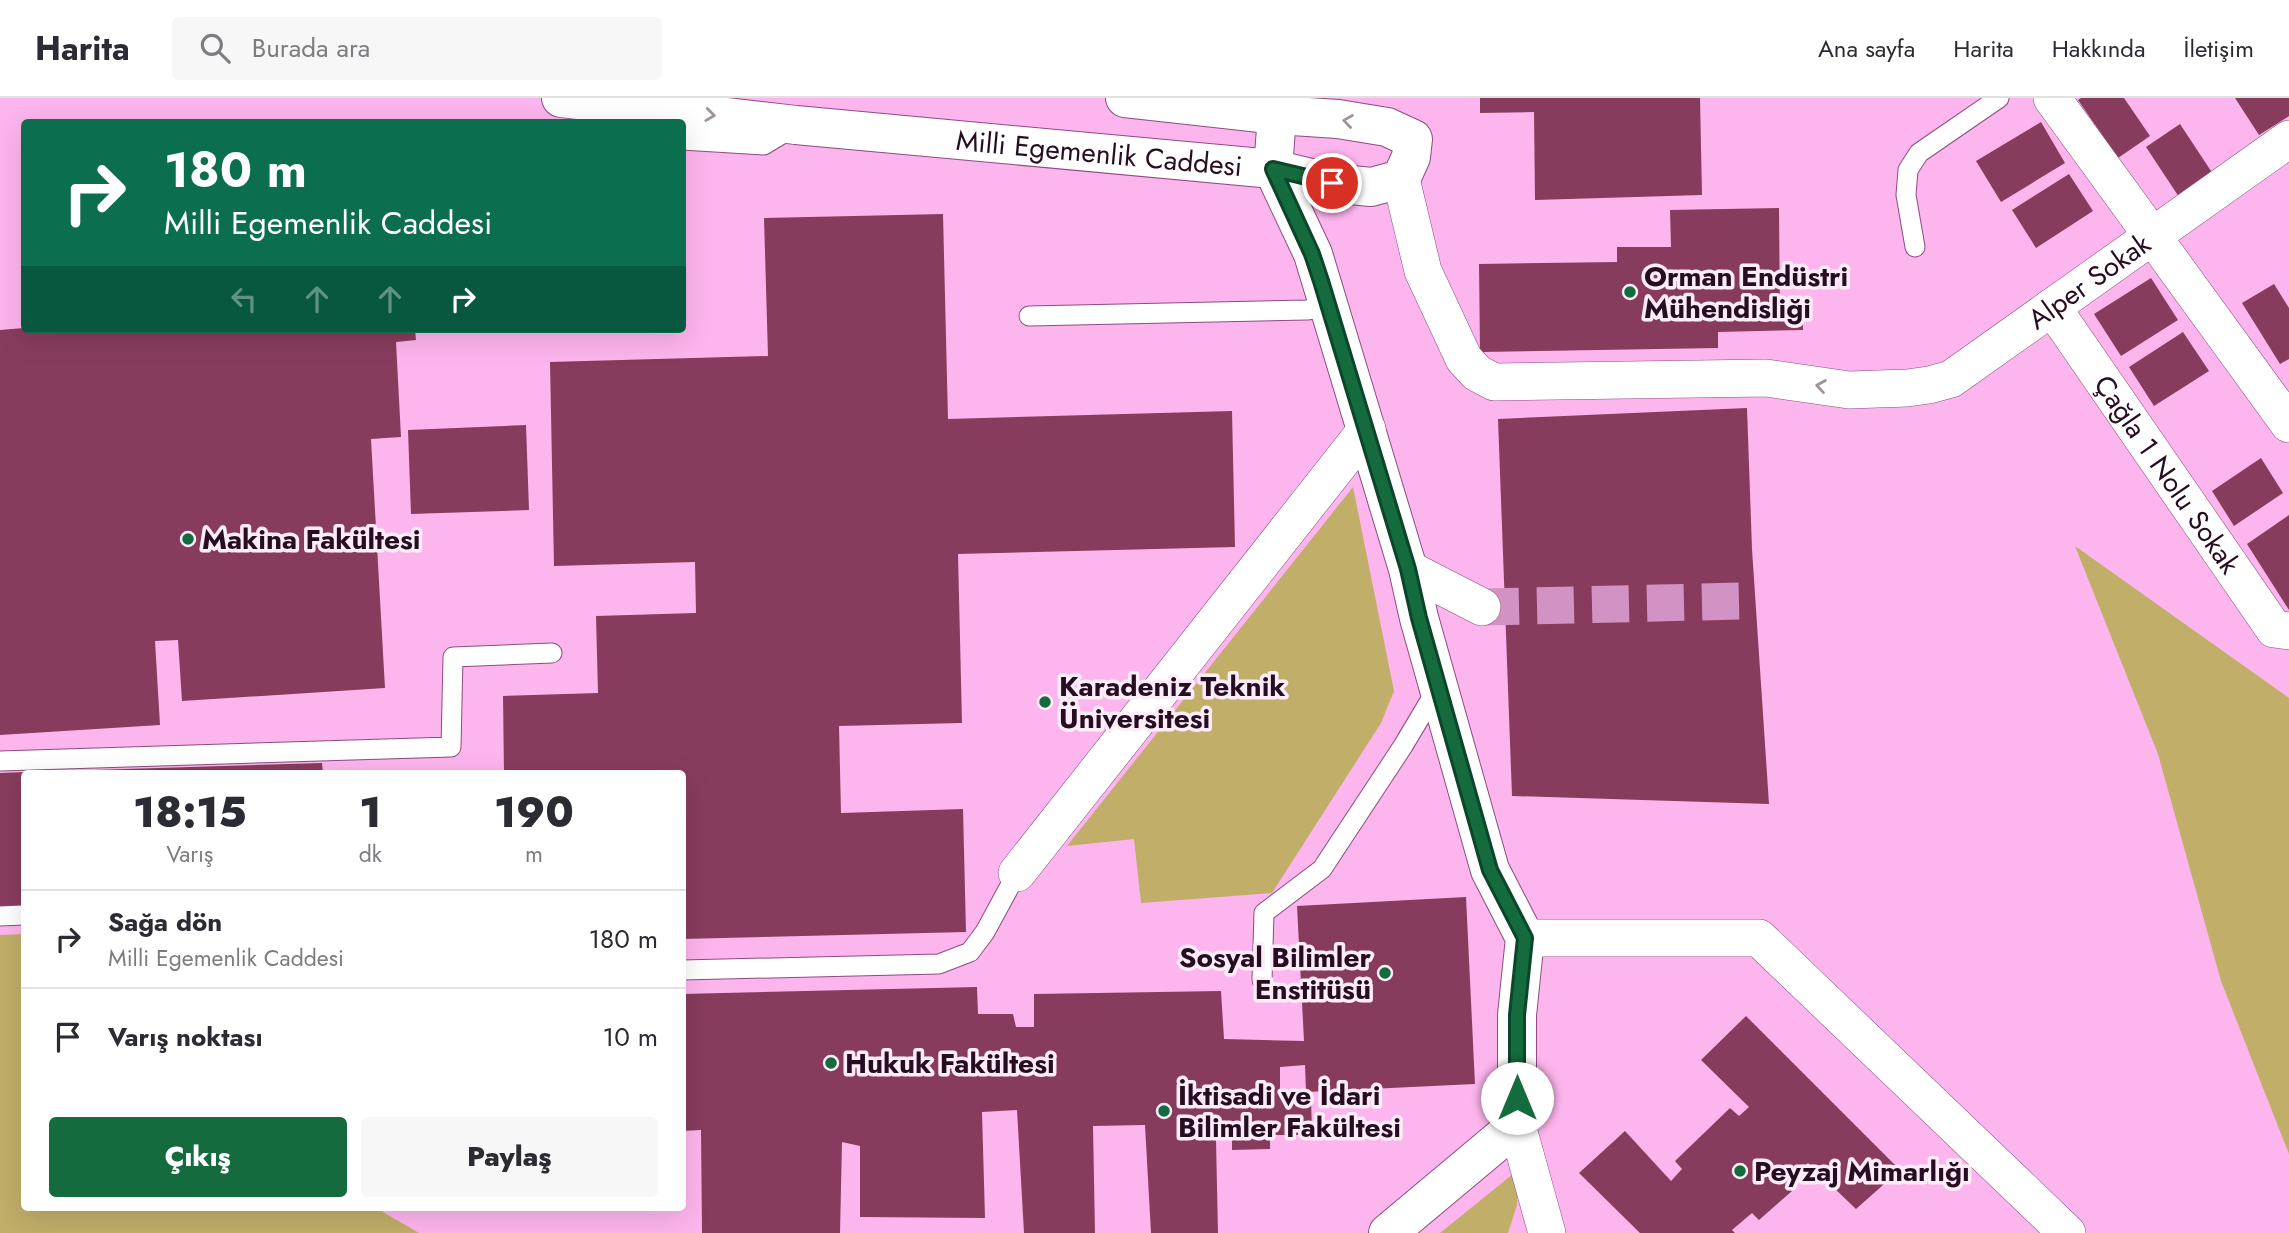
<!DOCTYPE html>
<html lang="tr">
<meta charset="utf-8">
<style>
body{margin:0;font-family:Jost,sans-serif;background:#f7f7f7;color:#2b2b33;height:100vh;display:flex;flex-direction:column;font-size:26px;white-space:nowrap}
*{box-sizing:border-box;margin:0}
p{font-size:23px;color:#7c7c81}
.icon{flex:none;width:38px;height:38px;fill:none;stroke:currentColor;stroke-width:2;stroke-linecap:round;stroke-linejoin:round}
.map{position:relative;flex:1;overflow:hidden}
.side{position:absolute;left:21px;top:672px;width:665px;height:441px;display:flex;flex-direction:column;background:#fff;border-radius:7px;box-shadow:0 7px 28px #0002}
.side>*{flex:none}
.guide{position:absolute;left:21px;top:21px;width:665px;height:214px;border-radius:7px;box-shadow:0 7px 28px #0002;background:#0b6e4f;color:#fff;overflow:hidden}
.pin{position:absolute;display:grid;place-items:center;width:60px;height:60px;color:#fff;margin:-30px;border:4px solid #fff;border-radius:50%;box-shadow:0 2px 7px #0007}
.me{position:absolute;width:77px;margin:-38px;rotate:0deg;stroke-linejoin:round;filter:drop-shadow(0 0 5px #0008)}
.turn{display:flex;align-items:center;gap:24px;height:147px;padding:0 28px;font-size:32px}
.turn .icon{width:91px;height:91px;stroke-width:2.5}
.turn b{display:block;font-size:49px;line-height:60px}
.lanes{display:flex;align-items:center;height:66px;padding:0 28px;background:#0003;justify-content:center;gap:35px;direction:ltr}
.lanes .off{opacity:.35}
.eta{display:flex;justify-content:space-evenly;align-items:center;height:119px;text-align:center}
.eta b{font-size:42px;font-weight:800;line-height:49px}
.action{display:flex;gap:14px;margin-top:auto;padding:14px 28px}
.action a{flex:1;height:80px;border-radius:7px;background:#136b3e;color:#fff;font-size:28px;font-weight:800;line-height:80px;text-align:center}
.action a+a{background:#f7f7f7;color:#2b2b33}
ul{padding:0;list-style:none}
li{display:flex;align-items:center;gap:21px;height:98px;padding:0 28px;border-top:2px solid #e1e1e2}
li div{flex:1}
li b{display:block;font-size:26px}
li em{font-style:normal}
header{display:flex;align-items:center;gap:42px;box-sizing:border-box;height:98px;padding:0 35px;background:#fff;border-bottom:2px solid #e1e1e2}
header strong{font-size:33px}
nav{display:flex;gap:38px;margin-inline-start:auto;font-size:24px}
.search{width:490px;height:63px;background:#f7f7f7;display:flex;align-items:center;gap:18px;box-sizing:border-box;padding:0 24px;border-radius:7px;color:#7c7c81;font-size:26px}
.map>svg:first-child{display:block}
.green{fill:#c1ae69}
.building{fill:#883c5d}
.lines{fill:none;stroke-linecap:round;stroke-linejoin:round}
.street-tunnel{stroke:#d293c4;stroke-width:37;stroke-dasharray:37 18;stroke-linecap:butt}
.lane-casing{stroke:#8c4c80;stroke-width:21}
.street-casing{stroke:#8c4c80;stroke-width:38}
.secondary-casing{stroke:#8c4c80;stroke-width:40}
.lane{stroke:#fff;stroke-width:19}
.street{stroke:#fff;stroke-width:37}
.secondary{stroke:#fff;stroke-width:38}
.oneway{stroke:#9e929c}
.route-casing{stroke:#0c4628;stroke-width:18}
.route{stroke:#136b3e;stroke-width:12}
.poi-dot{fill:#136b3e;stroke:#fbecf7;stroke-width:2.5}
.labels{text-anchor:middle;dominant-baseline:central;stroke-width:7;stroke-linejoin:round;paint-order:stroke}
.street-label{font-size:28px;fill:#270d22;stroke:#fbecf7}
.poi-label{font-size:28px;font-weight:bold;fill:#270d22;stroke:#fbecf7;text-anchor:start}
</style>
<header>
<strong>Harita</strong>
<div class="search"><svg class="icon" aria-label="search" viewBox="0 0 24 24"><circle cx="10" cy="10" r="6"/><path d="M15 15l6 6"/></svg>Burada ara</div>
<nav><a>Ana sayfa</a><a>Harita</a><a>Hakkında</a><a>İletişim</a></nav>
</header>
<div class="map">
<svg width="2289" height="1135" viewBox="0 0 2289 1135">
<rect width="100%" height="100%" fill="#fdb5ed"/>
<path class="green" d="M1353,389L1394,593L1381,625L1272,795L1141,805L1134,741L1067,748Z
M2075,448L2289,600V1056L2221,883L2158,656Z
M24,836V1110H376L419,1135H0V837Z
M1518,1072L1517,1107L1508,1135H1440Z"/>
<path class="building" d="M1480,0H1700L1702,97L1535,102L1534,14L1480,15Z
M2081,0H2124L2150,38L2118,60L2078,2Z
M2235,0H2289V18L2259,37Z
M2041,24L2065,65L2001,104L1976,63Z
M2180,26L2213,76L2179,99L2146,49Z
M21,34H24V62L22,63Z
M2069,76L2093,113L2036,150L2012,112Z
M1779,110L1780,223H1803V232L1718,234V250L1480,254L1479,166L1617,164V149H1671L1670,112Z
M943,116L948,321L1232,313L1235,449L958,456L962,625L839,628L841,715L963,711L966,834L682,841V676H504L503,598L598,595L596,518L696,515L695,464L554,468L550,264L768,258L764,120Z
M2151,180L2178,222L2121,258L2094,216Z
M2274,186L2289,210V261L2280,266L2242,205Z
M24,230L415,231L416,242L396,244L401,339L371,341L385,590L182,603L178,542L155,543L160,627L0,637V232Z
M2183,234L2209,273L2154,308L2129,269Z
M1747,310L1752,451L1769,706L1512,698L1498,321Z
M526,327L529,412L411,416L408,332Z
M2261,360L2283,395L2234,428L2212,393Z
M2289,417V512L2247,446Z
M322,665L323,676H61V673Z
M24,674V811L0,812V675Z
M1466,799L1475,986L1306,994L1305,967L1280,969V999L1311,1000L1312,1037H1270V1051L1232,1052V1040L1216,1042L1218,1135H1151L1145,1027L1093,1028L1095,1135H1024L1017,1012L982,1014L985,1120L860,1119V1048L842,1044L840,1135H702L701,1032L682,1033V896L977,889L978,916H1013L1016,929H1034V896L1221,893L1224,941L1304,943L1297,808Z
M1746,918L1900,1072L1856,1111L1808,1065L1785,1086L1792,1093L1759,1122L1752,1115L1732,1132L1735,1135H1640L1579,1075L1625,1033L1671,1083L1682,1071L1675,1063L1730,1010L1739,1018L1749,1009L1701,962Z"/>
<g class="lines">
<path class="street-tunnel" d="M1482,509L1744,503"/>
<defs>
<path id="lane" d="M682,42L764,47L792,30
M1915,149L1906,97L1908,72L1919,55L1999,0
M1029,218L1307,212L1329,209
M0,663L451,649L453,559L552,555
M0,818L24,817
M682,872L939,866L970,854L985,834L1017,775
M1262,882L1264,815L1322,771L1403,648L1437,591"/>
<g id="street">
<path d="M2052,0L2289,326"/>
<path id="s1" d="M1401,81L1423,173L1464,261L1477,275L1494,284L1766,280L1849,292L1907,290L1929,287L1951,281L2289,41"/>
<path id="s2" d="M2052,209L2274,531L2289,533"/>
<path d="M1408,471L1482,509"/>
<path d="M1017,775L1367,331"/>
<path d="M1525,840H1759L2067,1135"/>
<path d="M1517,1027L1547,1135"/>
</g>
<g id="secondary">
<path id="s3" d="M561,0L796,27L1273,71L1332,85L1371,89L1401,81L1411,59L1413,41L1387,29L1338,21L1277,17L1125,0"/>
<path d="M1277,17L1273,71L1313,156L1408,471L1419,520L1490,772L1525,840L1517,917V1027L1388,1135"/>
</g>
</defs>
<use href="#lane" class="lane-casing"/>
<use href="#street" class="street-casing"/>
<use href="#secondary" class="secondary-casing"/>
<use href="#lane" class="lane"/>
<use href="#street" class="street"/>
<use href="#secondary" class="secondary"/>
</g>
<defs><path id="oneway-chevron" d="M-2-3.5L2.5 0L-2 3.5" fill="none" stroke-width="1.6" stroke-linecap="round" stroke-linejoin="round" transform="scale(1.75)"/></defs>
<g class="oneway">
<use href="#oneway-chevron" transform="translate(710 17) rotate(7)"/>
<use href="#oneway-chevron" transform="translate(1348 23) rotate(-172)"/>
<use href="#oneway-chevron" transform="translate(1821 288) rotate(-171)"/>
</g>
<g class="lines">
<defs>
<path id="route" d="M1332,85L1273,71L1312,156L1321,183L1408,471L1419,520L1490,772L1525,840L1517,917V1000"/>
</defs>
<use href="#route" class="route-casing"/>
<use href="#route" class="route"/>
</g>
<g class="poi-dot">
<circle cx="1630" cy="194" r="7"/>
<circle cx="188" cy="441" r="7"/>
<circle cx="1045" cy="604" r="7"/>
<circle cx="1385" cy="875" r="7"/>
<circle cx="831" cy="965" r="7"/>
<circle cx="1164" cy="1013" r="7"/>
<circle cx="1740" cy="1073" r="7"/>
</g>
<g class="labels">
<g class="street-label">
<text stroke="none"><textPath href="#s3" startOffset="541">Milli Egemenlik Caddesi</textPath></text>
<text stroke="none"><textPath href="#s1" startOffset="858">Alper Sokak</textPath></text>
<text stroke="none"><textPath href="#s2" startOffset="203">Çağla 1 Nolu Sokak</textPath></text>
</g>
<g class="poi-label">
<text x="1644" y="178">Orman Endüstri<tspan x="1644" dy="32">Mühendisliği</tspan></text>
<text x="202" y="441">Makina Fakültesi</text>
<text x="1059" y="588">Karadeniz Teknik<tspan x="1059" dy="32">Üniversitesi</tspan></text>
<text x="1371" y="859" text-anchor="end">Sosyal Bilimler<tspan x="1371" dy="32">Enstitüsü</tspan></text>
<text x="845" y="965">Hukuk Fakültesi</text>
<text x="1178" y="997">İktisadi ve İdari<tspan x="1178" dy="32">Bilimler Fakültesi</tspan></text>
<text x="1754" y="1073">Peyzaj Mimarlığı</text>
</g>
</g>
</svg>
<div class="pin" style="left:1332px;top:85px;background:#d93025"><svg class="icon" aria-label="arrive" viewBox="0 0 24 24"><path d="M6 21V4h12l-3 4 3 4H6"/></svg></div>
<svg class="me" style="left:1517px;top:1000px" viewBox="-20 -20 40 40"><circle r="19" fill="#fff"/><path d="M0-13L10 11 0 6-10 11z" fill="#136b3e"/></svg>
<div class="guide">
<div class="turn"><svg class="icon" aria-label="right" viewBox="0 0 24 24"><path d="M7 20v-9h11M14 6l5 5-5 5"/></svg><div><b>180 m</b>Milli Egemenlik Caddesi</div></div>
<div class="lanes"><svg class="icon off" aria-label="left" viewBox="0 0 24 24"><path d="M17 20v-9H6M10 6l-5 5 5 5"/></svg><svg class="icon off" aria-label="ahead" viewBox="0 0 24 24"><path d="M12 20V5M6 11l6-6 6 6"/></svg><svg class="icon off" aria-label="ahead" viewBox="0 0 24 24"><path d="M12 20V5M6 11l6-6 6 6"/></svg><svg class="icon" aria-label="right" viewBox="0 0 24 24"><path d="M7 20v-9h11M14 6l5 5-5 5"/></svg></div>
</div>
<section class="side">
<div class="eta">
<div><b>18:15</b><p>Varış</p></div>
<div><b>1</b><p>dk</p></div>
<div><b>190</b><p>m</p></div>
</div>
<ul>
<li><svg class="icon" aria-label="right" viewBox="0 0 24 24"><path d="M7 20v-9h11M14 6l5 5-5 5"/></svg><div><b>Sağa dön</b><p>Milli Egemenlik Caddesi</p></div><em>180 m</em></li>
<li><svg class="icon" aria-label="arrive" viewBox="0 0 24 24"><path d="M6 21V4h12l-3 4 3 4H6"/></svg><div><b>Varış noktası</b></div><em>10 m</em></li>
</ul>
<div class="action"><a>Çıkış</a><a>Paylaş</a></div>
</section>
</div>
